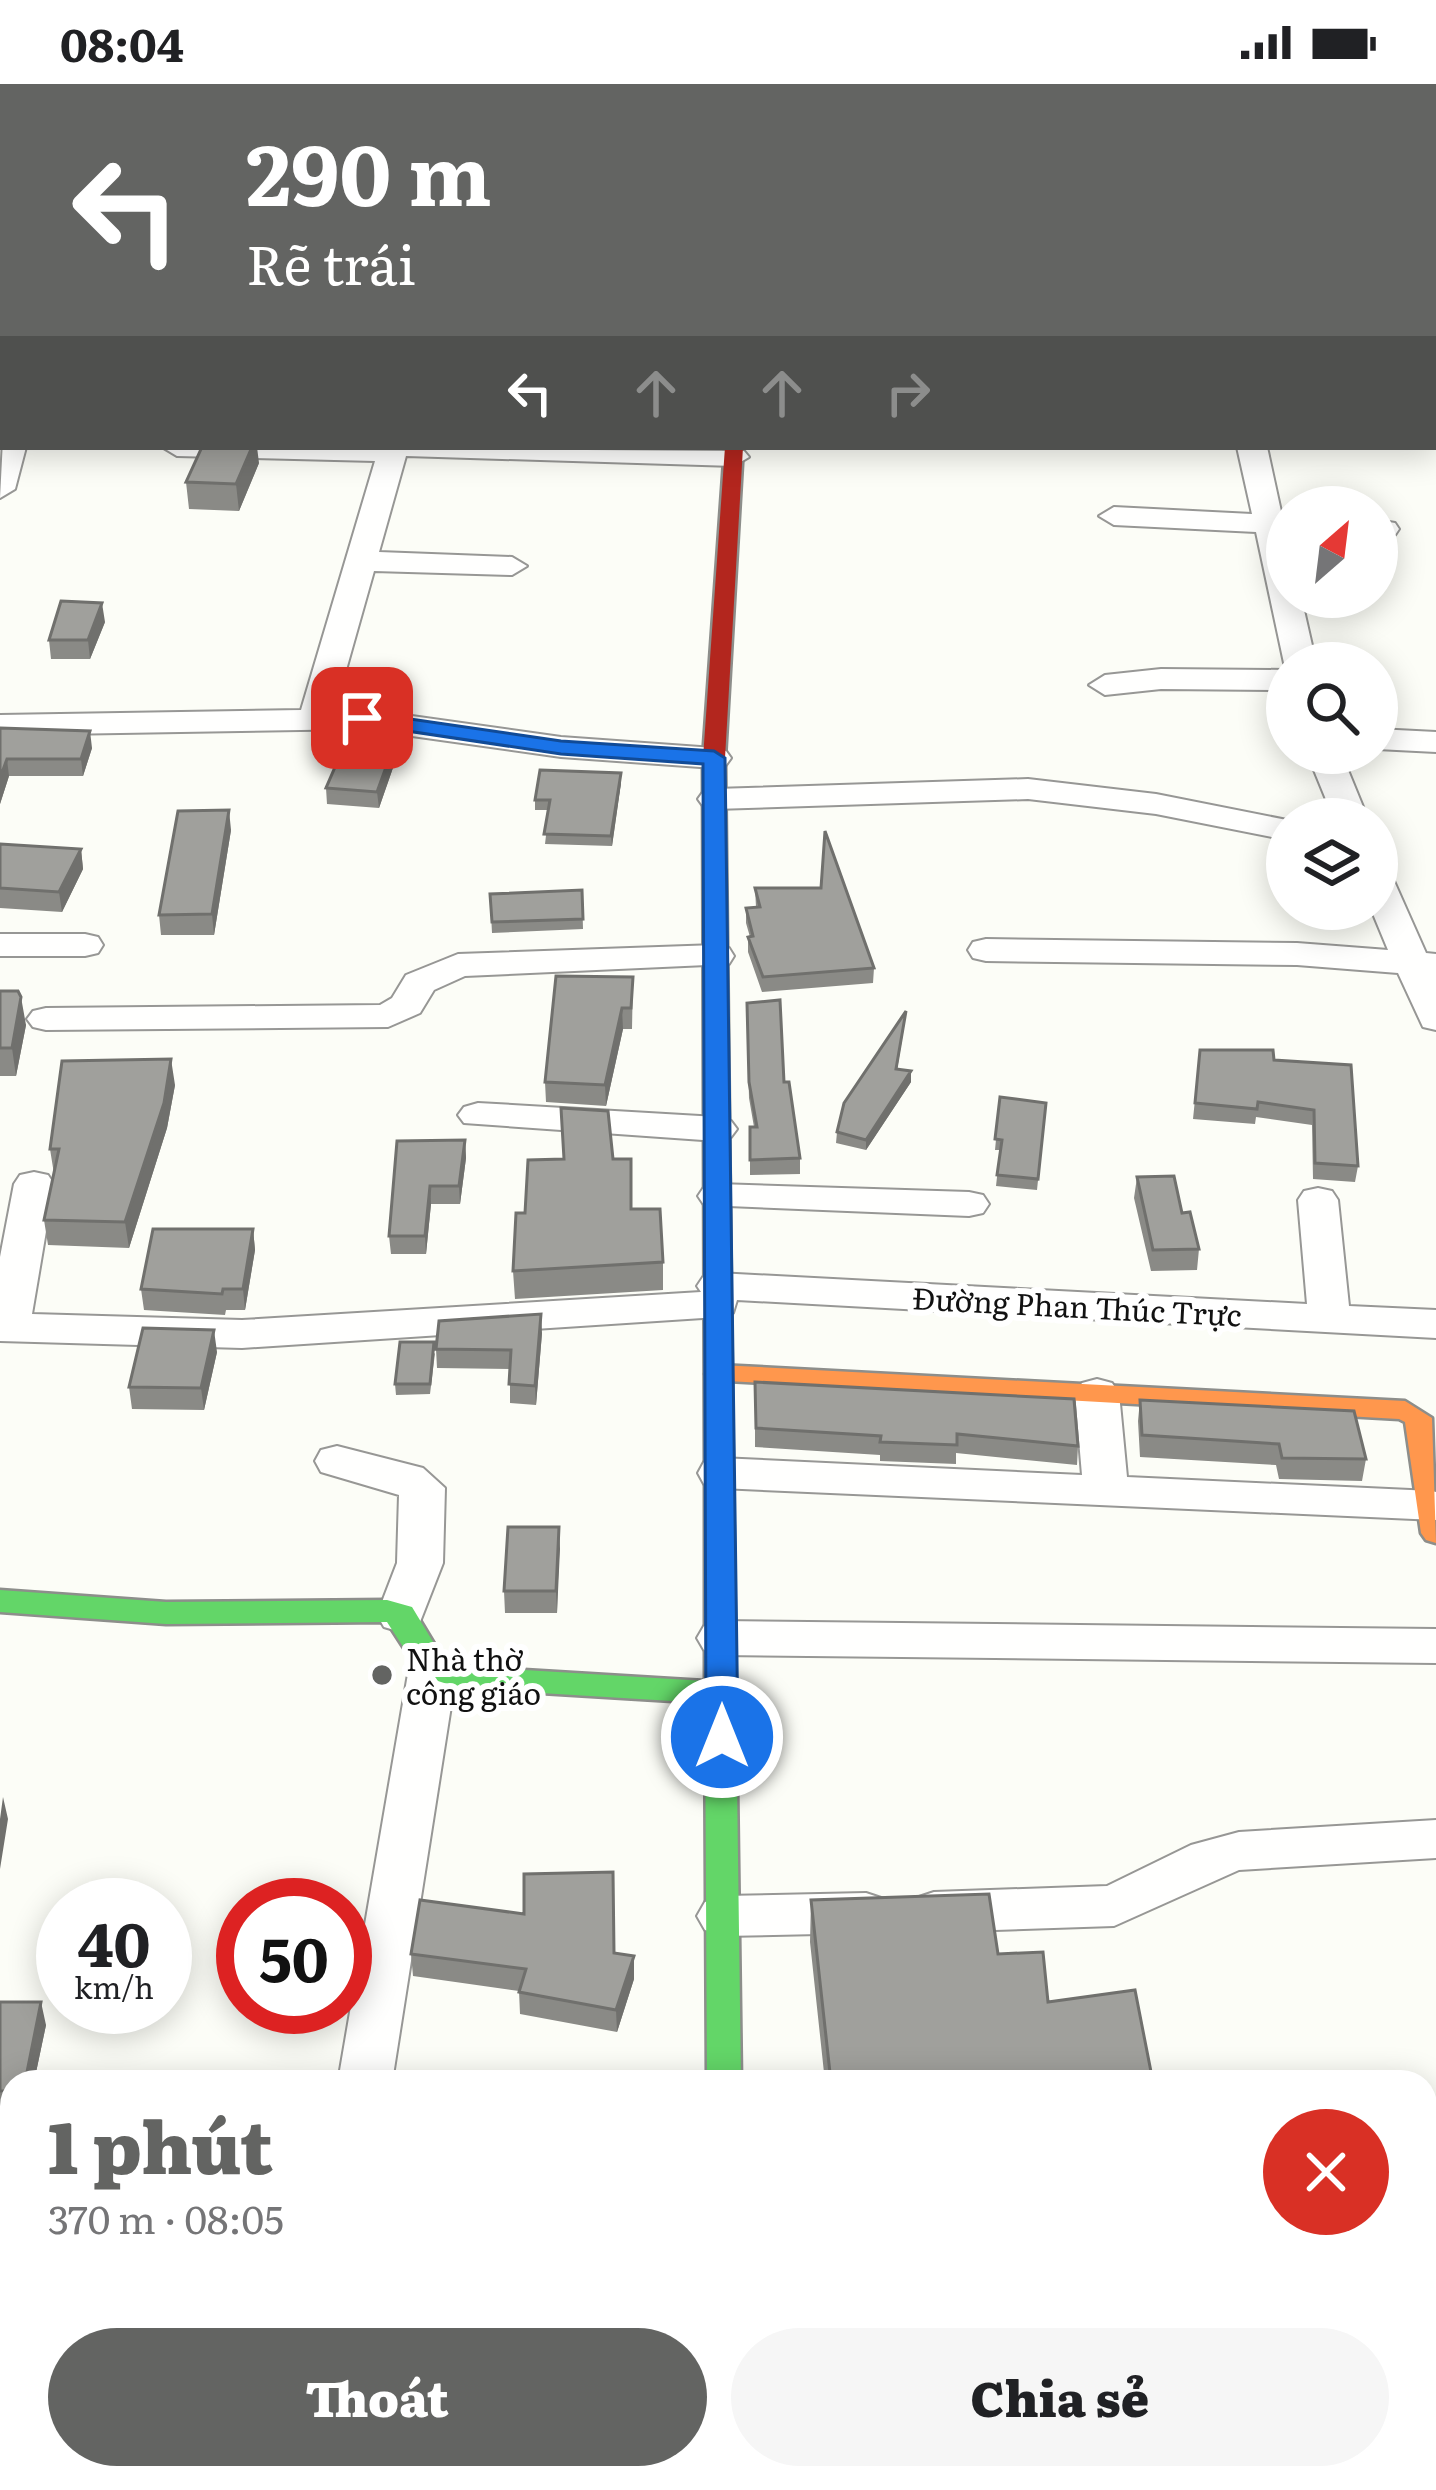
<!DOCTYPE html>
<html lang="vi">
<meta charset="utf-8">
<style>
body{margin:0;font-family:Literata,serif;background:#f6f6f6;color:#202124;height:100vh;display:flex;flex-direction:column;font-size:45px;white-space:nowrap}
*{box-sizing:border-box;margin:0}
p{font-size:39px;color:#757577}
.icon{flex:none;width:66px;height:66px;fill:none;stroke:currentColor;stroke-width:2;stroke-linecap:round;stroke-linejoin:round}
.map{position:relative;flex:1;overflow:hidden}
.panel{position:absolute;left:0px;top:1986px;width:1437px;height:420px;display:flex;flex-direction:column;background:#fff;border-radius:36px 36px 0 0;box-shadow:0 6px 30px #0003}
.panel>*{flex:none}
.hud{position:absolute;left:0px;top:0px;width:1437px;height:366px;box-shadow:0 6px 30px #0003;background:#636462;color:#fff;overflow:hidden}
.needle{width:78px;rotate:28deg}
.fabs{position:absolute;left:1266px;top:402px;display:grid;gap:24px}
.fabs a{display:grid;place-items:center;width:132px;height:132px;border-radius:50%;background:#fff;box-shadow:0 6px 30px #0003;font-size:60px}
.speed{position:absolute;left:36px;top:1794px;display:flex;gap:24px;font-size:60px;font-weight:700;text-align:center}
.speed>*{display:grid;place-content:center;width:156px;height:156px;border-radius:50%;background:#fff;box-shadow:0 6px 30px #0003;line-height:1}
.speed small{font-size:30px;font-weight:400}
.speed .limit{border:18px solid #d22;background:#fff;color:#111}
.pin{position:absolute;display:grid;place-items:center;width:102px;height:102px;color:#fff;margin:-51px;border-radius:24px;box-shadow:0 6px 18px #0006}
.me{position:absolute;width:132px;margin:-66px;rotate:0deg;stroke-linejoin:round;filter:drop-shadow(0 0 9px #0008)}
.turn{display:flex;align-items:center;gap:42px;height:252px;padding:0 48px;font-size:54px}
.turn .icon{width:156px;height:156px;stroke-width:2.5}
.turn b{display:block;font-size:84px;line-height:102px}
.lanes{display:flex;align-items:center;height:114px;padding:0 48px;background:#0003;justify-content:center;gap:60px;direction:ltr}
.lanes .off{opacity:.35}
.round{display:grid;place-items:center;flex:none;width:126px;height:126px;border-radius:63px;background:#f6f6f6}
.overview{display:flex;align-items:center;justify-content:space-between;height:204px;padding:0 48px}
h1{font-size:72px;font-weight:800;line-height:90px;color:#636462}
.button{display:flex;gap:24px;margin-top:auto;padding:24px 48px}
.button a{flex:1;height:138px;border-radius:72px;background:#636462;color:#fff;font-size:48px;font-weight:800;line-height:138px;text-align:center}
.button a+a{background:#f6f6f6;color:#202124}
.status{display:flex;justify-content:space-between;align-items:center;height:84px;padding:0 60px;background:#fff;direction:ltr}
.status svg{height:33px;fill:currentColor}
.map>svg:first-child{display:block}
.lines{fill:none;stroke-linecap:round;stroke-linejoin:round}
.street-casing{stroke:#979795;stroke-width:4}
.fast-casing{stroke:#8d8e8b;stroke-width:5}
.slow-casing{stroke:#8d8e8b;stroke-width:5}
.jam-casing{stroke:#8d8e8b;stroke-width:5}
.street{fill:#fffffe;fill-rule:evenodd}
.fast{fill:#63d668;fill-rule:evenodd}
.slow{fill:#ff974d;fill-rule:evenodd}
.jam{fill:#b3261e;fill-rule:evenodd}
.wall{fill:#8a8a86}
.shaded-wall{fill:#70706d}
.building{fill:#a0a09c;stroke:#70706d;stroke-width:3}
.route{fill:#1a73e8;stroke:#114b97;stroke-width:3}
.poi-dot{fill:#636462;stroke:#fff;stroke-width:4.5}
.labels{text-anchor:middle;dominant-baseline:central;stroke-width:12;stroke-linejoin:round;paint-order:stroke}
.street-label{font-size:30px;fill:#111;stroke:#fff}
.poi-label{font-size:30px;fill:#111;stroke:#fff;text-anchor:start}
</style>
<div class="status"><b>08:04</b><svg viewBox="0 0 49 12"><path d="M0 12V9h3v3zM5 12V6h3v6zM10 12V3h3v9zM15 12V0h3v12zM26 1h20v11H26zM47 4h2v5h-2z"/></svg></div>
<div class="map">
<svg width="1436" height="2406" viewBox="0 0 1436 2406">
<rect width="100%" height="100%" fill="#fcfdf7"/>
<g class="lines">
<defs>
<path id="street" d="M0,0H13L3,3L0,11Z
M224,0H248V3H224Z
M770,0H794V3H770Z
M898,0H922L923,3H899Z
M1357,0H1381L1383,3H1359Z
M0,36H3V50H0Z
M1434,102L1436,103V122L1434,121Z
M3,135V151L0,152V136Z
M0,222L3,223V239L0,238Z
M3,356V363H26L15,405L0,414Z
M162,363L744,367L749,373L734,382L406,372L379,468L512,473L527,482L512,491L374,487L335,625H362L561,653L714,664L726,667L731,674L726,681L714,684L561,673L362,645L0,651V631L301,626L375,377L177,372Z
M1237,363H1267L1282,432H1287V513H1301L1316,579H1287V584L1284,579L1256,448L1114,441L1099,432L1114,423L1252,430Z
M1377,436L1395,439L1399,445L1395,451L1377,454Z
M1161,585L1287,586V606L1161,605L1105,611L1089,601L1105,591Z
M1377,645L1436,648V668L1377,665Z
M1307,669H1341L1368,735H1334Z
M1028,695L1156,710L1287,736V756L1156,730L1028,715L715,725L703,722L698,715L703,708L715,705Z
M1377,785L1390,788L1426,869L1436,870V946L1423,943L1398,889L1297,881L986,877L973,874L968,866L973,858L986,855L1297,859L1388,866L1371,825H1377Z
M0,850H85L98,853L103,861L98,869L85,872H0Z
M716,861L729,864L734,872L729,880L465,892L434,906L420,929L388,943L46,946L33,943L27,935L33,927L46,924L380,921L392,914L406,891L458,870Z
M478,1019L717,1033L731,1037L737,1045L731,1053L717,1057L464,1039L458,1031L464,1023Z
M34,1088L48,1091L54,1100L32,1230L242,1236L701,1208L697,1202L703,1193L718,1189L1307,1220L1298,1116L1304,1107L1318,1104L1332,1107L1338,1116L1349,1222L1436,1226V1254L737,1216L733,1229L718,1233L242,1264L0,1257V1173L14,1100L20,1091Z
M718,1100L969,1108L983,1111L989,1120L983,1129L969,1132L704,1121L698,1112L704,1103Z
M1097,1295L1112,1299L1119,1309L1127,1393L1432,1407L1436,1408V1436L720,1404L704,1400L698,1389L704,1378L720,1374L1082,1391L1075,1309L1082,1299Z
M337,1362L423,1384L445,1404L443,1479L418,1543L401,1548L384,1543L377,1531L397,1479L399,1411L321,1388L315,1377L321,1366Z
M721,1537L1436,1545V1579L721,1571L704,1566L697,1554L704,1542Z
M433,1567L450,1572L457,1584L392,1998H338L409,1584L416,1572Z
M1436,1736V1774L1239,1786L1114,1842L934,1848L916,1842L908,1828L916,1814L934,1808L1107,1802L1191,1761L1239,1748Z
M866,1809L884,1815L892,1829L884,1843L866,1849L723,1852L705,1846L697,1832L705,1818L723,1812Z
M1425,2050H1436V2096H1425Z
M0,2111L12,2112V2160L0,2159Z"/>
<path id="fast" d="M719,1389L733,1399L741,1998H707L705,1619L460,1604L422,1592L387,1538L166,1540L0,1528V1506L166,1518L387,1516L412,1523L444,1576L461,1582L705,1597V1399Z
M723,2394H761L762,2406H724Z"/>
<path id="slow" d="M556,0H572L574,3H558Z
M1434,305H1436V315H1434Z
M719,1281L1405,1317L1432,1334L1436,1459L1426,1456L1421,1449L1405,1338L1399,1335L709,1296L705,1290L709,1284Z"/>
<path id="jam" d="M725,363H743L725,674L733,1399L719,1409L705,1399L703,674Z"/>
</defs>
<use href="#street" class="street-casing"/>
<use href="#fast" class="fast-casing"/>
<use href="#slow" class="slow-casing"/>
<use href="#jam" class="jam-casing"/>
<use href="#street" class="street"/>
<use href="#fast" class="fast"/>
<use href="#slow" class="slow"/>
<use href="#jam" class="jam"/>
</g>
<path class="wall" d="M259,379L239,427L189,425L186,398Z
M105,538L90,575H51L49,556Z
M402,639L403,655L379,724L327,720L326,704L350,660Z
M0,644L92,664L83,692H9L0,720Z
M621,699L612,762L545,760L549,726H535V716Z
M231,746L214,851H161L159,831Z
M0,760L81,765L83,785L62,828L0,824Z
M755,804L874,884L873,899L762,908L748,868V853H750L746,839V824L756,823Z
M582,806L583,845L492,849L490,810Z
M633,893L632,945H623L606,1022L546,1018L545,998Z
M0,907L26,941L16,992H0Z
M747,919L784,998L800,1074V1090L750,1091V1043H754L749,1014Z
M905,937L897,986L911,998L866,1066L836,1059L837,1048Z
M1200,966L1274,976L1358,1082L1355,1098L1313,1095L1312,1041L1256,1033L1255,1040L1193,1035Z
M175,1001L167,1044L129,1164L48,1161L44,1136L54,1090L50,1065Z
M1000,1013L1046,1019L1037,1106L996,1102L1000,1066H995Z
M465,1056L466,1074L460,1120H431L426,1170H391L389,1152Z
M613,1075L631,1125L663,1178V1206L515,1215L513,1187L525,1129Z
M1137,1093L1182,1129L1199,1165L1197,1186L1151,1187L1134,1114Z
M253,1145L255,1166L245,1226H226L225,1231L144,1226L141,1205Z
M542,1249L536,1321L510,1319V1285L437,1284L436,1265Z
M217,1268L204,1326L132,1325L129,1303Z
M435,1269L430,1310L396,1311L395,1300Z
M755,1298L1078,1362L1077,1381L956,1369V1380L880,1377V1371L755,1363Z
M1140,1316L1366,1375L1362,1397L1279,1395L1276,1381L1140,1373L1138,1337Z
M559,1443L557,1529H505L504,1507Z
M811,1816L998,1870L1048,1918L1153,1998H825L810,1858Z
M614,1869L634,1872V1895L617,1948L520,1930L519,1907L413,1892L411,1870Z
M0,1918L46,1941L34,1998H12V2029H0Z
M1079,2394H1253L1255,2406H1081Z"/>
<path class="shaded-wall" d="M252,363H257L259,379L239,427L236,400Z
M102,519L105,538L90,575L88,556Z
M402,639L403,655L379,724L377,708Z
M90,647L92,664L83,692L81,675Z
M7,675L9,692L0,720V694Z
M621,689V699L612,762L611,752Z
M229,726L231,746L214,851L212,830Z
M81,765L83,785L62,828L59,808Z
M21,913L26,941L16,992L12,964Z
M622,924L623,945L606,1022L605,1001Z
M171,975L175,1001L167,1044L129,1164L125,1138Z
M911,987V998L866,1066V1056Z
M465,1056L466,1074L460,1120L459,1102Z
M430,1102L431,1120L426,1170L425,1152Z
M253,1145L255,1166L245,1226L243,1205Z
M541,1230L542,1249L536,1321L535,1302Z
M214,1246L217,1268L204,1326L201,1304Z
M559,1443L560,1465L557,1529L556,1507Z
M3,1713L8,1735L0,1785V1735Z
M634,1872V1895L617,1948L616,1926Z
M41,1918L46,1941L34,1998H25Z
M0,2230L7,2260L2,2406H0Z"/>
<path class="building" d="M454,0H518V3H455Z
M640,0H673L675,3H641Z
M202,363H252L236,400L186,398Z
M61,517L102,519L88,556H49Z
M362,633L402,639L377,708L326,704L345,660H350Z
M0,644L90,647L81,675H7L0,694Z
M540,686L621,689L611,752L544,750L550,716H535Z
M229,726L212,830L159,831L178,727Z
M825,747L874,884L763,893L748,853L753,852L746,824L760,823L755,804H821Z
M0,760L81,765L59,808L0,804Z
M582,806L583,835L492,838L490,810Z
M556,892L633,893L631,924H622L605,1001L545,998Z
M0,907H18L21,913L12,964H0Z
M780,916L784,998H789L800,1074L750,1076V1043H757L749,998L747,919Z
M906,927L896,985L911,987L866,1056L837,1048L844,1019Z
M1200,966H1273L1274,976L1351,981L1358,1082L1315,1079L1314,1026L1258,1018L1257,1025L1195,1019Z
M171,975L164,1019L125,1138L44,1136L59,1065H50L62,977Z
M1000,1013L1046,1019L1038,1095L997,1091L1002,1056L995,1055Z
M561,1024L608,1027L613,1075H631V1125H660L663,1178L513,1187L516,1129H525L528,1076L564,1075Z
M465,1056L459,1102H430L425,1152H389L397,1057Z
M1174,1092L1182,1129L1190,1128L1199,1165L1153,1166L1137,1093Z
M153,1145H253L243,1205H223L222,1210L141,1205Z
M541,1230L535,1302L509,1300L511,1266L436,1265L439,1237Z
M143,1244L214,1246L201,1304L129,1303Z
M400,1258H434L430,1300H395Z
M755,1298L1074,1315L1078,1362L957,1350V1361L880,1358L881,1352L756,1344Z
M1140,1316L1354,1327L1366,1375L1282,1374L1279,1360L1142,1351Z
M508,1443H559L556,1507H504Z
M613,1788L614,1869L634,1872L616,1926L519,1908L526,1885L411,1870L420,1816L524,1830V1790Z
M989,1810L998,1870L1043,1868L1048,1918L1135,1906L1153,1998H831L811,1816Z
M0,1918H41L25,1998H12V2007H0Z
M1091,2394H1253L1255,2406H1093Z"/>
<path class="route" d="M362,628L561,657L714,667L725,674L738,1653L733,1662H711L706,1653L703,680L561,670L354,639L351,634Z"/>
<circle class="poi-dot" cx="382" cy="1591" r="12"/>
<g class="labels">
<g class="street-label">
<text transform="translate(1077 1221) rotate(3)">Đường Phan Thúc Trực</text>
</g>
<g class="poi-label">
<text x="406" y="1574">Nhà thờ<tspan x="406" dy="34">công giáo</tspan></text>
</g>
</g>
</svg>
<div class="fabs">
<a><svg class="needle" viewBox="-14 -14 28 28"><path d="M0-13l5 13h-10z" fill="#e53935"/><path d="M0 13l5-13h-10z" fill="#757577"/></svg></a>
<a><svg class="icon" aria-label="search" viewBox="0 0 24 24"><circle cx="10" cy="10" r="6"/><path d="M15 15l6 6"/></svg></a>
<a><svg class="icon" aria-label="layers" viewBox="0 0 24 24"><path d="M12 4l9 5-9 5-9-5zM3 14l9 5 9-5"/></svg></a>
</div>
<div class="speed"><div>40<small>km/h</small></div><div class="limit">50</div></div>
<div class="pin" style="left:362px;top:634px;background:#d93025"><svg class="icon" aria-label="arrive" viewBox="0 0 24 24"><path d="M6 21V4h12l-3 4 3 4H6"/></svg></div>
<svg class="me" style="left:722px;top:1653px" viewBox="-20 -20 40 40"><circle r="17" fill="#1a73e8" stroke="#fff" stroke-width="3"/><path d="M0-11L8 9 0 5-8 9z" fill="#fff"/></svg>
<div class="hud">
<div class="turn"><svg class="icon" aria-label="left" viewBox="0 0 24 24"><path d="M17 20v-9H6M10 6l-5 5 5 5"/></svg><div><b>290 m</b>Rẽ trái</div></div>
<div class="lanes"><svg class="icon" aria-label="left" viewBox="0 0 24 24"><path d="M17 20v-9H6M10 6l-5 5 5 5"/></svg><svg class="icon off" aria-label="ahead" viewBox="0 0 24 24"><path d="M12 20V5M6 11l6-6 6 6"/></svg><svg class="icon off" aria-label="ahead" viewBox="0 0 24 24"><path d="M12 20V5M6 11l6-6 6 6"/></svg><svg class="icon off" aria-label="right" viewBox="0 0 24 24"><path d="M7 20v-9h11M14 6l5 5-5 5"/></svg></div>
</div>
<section class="panel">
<div class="overview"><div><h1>1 phút</h1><p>370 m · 08:05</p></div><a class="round" style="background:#d93025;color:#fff"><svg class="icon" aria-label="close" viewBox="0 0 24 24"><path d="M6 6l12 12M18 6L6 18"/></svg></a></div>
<div class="button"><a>Thoát</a><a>Chia sẻ</a></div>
</section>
</div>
